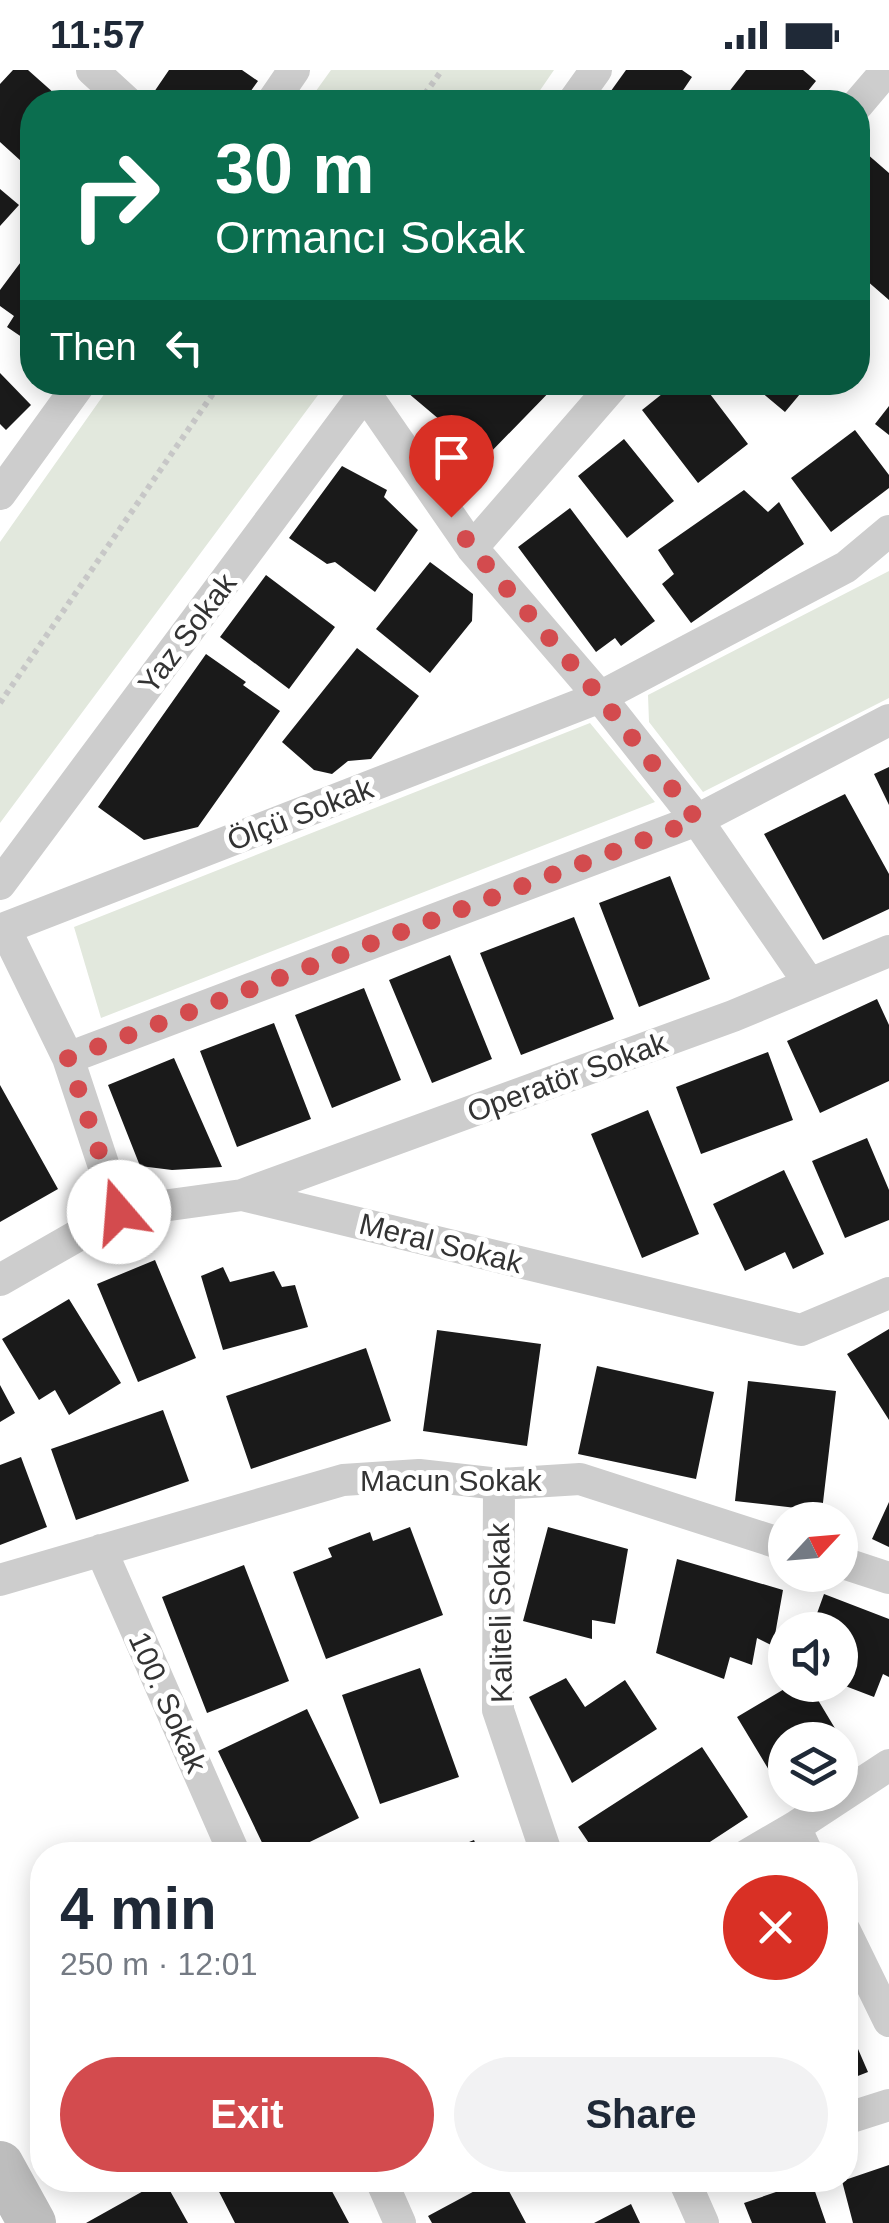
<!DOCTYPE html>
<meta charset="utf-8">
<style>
body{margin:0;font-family:Helvetica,sans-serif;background:#f2f2f3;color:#1f2937;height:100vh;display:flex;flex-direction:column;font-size:38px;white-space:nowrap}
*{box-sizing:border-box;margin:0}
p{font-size:32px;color:#747a83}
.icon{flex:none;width:55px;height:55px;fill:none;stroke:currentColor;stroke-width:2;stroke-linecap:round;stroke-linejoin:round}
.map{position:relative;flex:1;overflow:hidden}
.side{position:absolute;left:30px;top:1772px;width:828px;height:350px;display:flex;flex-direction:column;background:#fff;border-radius:40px;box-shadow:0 5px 25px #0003}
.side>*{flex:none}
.top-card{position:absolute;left:20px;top:20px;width:850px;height:305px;border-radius:40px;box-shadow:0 5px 25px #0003;background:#0b6e4f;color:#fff;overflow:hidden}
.needle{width:65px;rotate:64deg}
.tools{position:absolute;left:768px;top:1432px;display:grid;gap:20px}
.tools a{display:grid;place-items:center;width:90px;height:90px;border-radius:50%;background:#fff;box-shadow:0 5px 25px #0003;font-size:50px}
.pin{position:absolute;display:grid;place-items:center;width:85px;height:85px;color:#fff;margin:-102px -42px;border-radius:50% 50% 50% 0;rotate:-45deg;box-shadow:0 0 10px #0007}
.pin .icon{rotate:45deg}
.me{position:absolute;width:110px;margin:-55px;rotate:342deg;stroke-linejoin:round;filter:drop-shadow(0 0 8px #0008)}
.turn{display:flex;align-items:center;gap:35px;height:210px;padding:0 30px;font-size:45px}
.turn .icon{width:130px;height:130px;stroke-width:2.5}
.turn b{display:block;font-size:70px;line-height:85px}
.then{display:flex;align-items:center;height:95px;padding:0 30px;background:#0003;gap:20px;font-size:38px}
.round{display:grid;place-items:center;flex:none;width:105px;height:105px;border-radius:52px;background:#f2f2f3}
.summary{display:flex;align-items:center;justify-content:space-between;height:170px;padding:0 30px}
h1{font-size:60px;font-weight:700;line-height:75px}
.action{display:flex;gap:20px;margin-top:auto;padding:20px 30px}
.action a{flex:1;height:115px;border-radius:60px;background:#d34b4e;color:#fff;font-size:40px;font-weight:700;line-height:115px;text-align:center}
.action a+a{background:#f2f2f3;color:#1f2937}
.status{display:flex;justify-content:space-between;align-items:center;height:70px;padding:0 50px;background:#fff;direction:ltr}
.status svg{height:28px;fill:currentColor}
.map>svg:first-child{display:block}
.green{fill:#e2e8dd}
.building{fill:#1a1a1a}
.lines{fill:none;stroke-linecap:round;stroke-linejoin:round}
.path{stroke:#c7c7c7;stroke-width:6;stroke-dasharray:5 5;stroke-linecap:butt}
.minor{stroke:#cdcdcd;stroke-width:32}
.secondary{stroke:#bdbdbd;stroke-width:48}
.route{stroke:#d34b4e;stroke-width:18;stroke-dasharray:0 32.4}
.labels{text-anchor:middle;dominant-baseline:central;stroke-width:10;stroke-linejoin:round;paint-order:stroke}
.street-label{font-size:30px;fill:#333;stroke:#fff}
</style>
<div class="status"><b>11:57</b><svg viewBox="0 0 49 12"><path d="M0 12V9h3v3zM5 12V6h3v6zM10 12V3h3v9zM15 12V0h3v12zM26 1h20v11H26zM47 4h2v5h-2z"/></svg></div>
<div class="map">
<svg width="889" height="2153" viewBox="0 0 889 2153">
<rect width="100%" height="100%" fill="#fff"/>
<path class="green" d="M331,0H554L532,32H308Z
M112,313H327L0,753V472Z
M889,501V628L703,722L649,652L648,625Z
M590,653L655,732L101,948L74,857Z"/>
<path class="building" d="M13,0H28L64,32H32V101L0,72V14Z
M169,0H242L258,11L243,32H169L154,22Z
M626,0H682L692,7L675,32H603Z
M746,0H803L816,11L799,32H721Z
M866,83L889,103V230L858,203V93Z
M0,119L19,135L0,156Z
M32,177V274L7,257L14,246L0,236V220Z
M0,303L31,335L6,360L0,354Z
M395,312H559L485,388Z
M677,312H701L748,374L698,413L642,340Z
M749,312H810L785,342Z
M889,336V365L875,354Z
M855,360L889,405V418L831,462L791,408Z
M624,369L674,431L627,468L578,406Z
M342,396L387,420L384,427L418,460L375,522L335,492L327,494L289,468Z
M744,420L768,442L779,432L804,474L691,553L662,514L674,504L658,480Z
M570,438L655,551L621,576L615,568L596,582L518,477Z
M430,492L473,524L472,551L430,603L376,559Z
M266,505L335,557L289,619L220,567Z
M357,578L419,626L371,689L348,691L332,704L314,700L282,672Z
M206,584L246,612L243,615L280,641L198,757L144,770L98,737Z
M889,697V735L874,704Z
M845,724L889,804V839L823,870L764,764Z
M670,806L710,909L639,937L599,833Z
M574,847L614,949L521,985L480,883Z
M450,885L492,989L432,1013L389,910Z
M364,918L401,1010L332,1038L295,945Z
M877,929L889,955V1011L820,1043L787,971Z
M274,953L311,1049L237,1077L200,981Z
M768,982L793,1050L701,1084L676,1017Z
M174,988L222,1097L172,1100L140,1096L108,1015Z
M0,1015L58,1119L0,1152Z
M648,1040L699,1164L642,1188L591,1064Z
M867,1068L889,1120V1150L845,1168L812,1091Z
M784,1100L824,1184L793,1199L785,1182L745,1201L713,1134Z
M155,1190L196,1288L138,1312L97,1214Z
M223,1197L230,1212L274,1201L282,1217L295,1215L308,1257L223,1280L201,1206Z
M69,1229L121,1313L69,1345L55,1320L39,1330L2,1269Z
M889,1259V1350L847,1284Z
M437,1260L541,1274L527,1376L423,1361Z
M366,1278L391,1351L251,1399L226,1326Z
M597,1296L714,1322L696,1409L578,1384Z
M748,1311L836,1321L822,1441L735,1431Z
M0,1315L15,1343L0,1352Z
M163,1340L189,1411L76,1450L51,1379Z
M21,1387L47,1457L0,1475V1395Z
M889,1432V1477L872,1469Z
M410,1457L443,1545L326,1589L293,1502L332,1487L328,1478L370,1462L373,1471Z
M548,1457L628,1479L615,1554L592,1550V1569L523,1551Z
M677,1489L783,1520L773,1576L757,1568L752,1595L730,1587L724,1609L656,1583Z
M244,1495L289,1611L207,1643L162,1527Z
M824,1524L889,1549V1607L883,1604L874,1627L840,1614V1560H811Z
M420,1598L459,1707L380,1734L342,1625Z
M566,1608L585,1637L625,1610L657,1659L572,1713L529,1627Z
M791,1615H809L845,1675L840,1679V1670H785V1711L778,1715L737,1647Z
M307,1639L359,1748L283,1785H268L218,1681Z
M702,1677L748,1747L690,1785H597L578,1757Z
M474,1770L480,1785H437Z
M845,1949L868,2002L845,2011Z
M889,2095V2153H853L842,2111Z
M164,2110L188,2153H86L163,2110Z
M213,2110H326L349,2153H235Z
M495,2110H503L526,2153H432L428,2146Z
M811,2110L826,2153H752L744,2133Z
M631,2134L640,2153H594Z"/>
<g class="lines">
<path class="path" d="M419,32L442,0
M0,633L221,312"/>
<path class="minor" d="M92,0L127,32
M272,32L294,0
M573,32L596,0
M858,34L887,0
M365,323L472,478L600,627L697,750L809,913
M0,424L81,312
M472,478L616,312
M0,814L373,312
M5,859L68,988L119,1142
M0,860L600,627L846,497L889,461
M68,988L697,750L889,650
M242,1125L733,946L889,881
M0,1210L119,1142L242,1125L801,1260L889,1223
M499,1414L498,1640L547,1785
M101,1480L235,1785
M840,1492L889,1508
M0,1510L343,1410L419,1405L499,1414L580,1409L785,1475
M795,1757L808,1785
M747,1785L795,1757L889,1695
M845,1861L889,1951
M845,2049L889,2035
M381,2110L400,2153
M684,2110L703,2153"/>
<path class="secondary" d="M0,2095L32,2153"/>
</g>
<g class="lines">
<path class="route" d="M119,1142L68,988L697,750L600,627L472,478L451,447"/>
</g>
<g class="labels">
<g class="street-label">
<text transform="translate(187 563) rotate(-53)">Yaz Sokak</text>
<text transform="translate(300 744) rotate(-21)">Ölçü Sokak</text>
<text transform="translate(567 1007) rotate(-20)">Operatör Sokak</text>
<text transform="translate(441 1173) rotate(14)">Meral Sokak</text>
<text x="451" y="1410">Macun Sokak</text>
<text transform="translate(500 1543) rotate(-91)">Kaliteli Sokak</text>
<text transform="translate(168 1632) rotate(66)">100. Sokak</text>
</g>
</g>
</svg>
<div class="tools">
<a><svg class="needle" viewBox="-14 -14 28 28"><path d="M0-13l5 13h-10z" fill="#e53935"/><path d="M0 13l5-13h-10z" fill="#747a83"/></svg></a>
<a><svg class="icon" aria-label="sound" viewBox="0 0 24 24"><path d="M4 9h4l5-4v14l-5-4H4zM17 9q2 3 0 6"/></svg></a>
<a><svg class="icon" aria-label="layers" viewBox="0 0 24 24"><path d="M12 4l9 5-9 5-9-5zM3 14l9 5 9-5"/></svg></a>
</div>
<div class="pin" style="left:451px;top:447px;background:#d93025"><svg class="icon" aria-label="arrive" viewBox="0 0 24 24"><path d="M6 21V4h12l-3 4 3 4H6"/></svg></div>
<svg class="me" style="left:119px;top:1142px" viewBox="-20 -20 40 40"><circle r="19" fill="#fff"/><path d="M0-13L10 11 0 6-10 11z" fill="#d34b4e"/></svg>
<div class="top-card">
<div class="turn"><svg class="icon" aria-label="right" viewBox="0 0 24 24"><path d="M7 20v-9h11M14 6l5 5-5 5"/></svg><div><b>30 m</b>Ormancı Sokak</div></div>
<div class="then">Then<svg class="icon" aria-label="left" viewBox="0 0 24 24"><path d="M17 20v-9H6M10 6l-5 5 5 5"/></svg></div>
</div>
<section class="side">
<div class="summary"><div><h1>4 min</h1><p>250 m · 12:01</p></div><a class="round" style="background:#d93025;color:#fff"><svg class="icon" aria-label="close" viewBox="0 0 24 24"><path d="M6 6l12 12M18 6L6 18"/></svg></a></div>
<div class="action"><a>Exit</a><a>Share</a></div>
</section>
</div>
